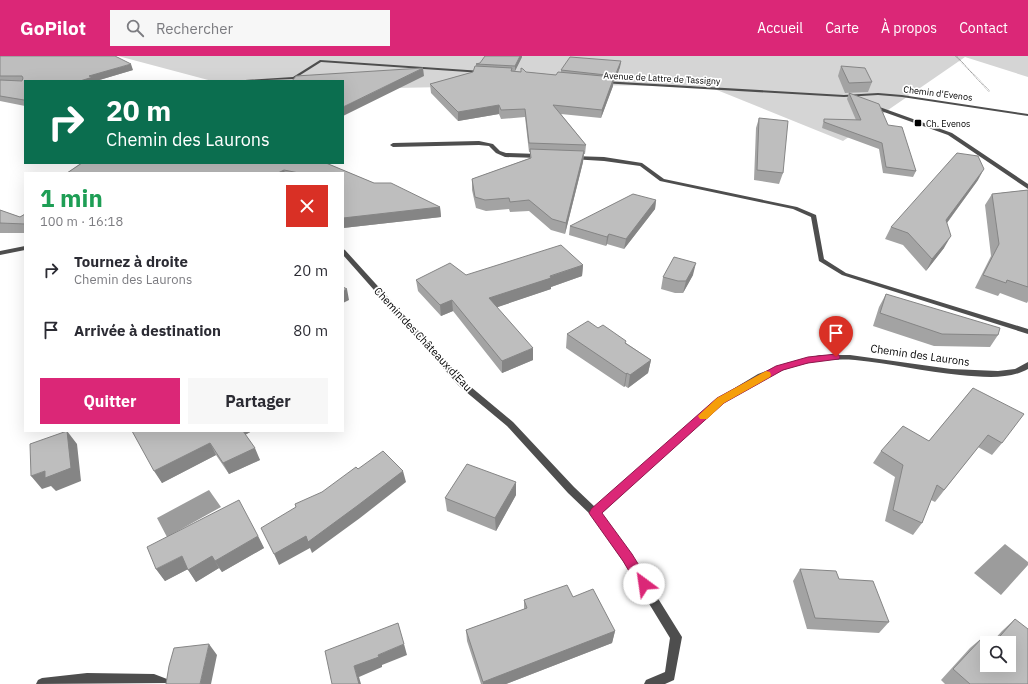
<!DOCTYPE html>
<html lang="fr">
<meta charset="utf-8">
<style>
body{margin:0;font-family:"IBM Plex Sans",sans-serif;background:#f7f7f7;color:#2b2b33;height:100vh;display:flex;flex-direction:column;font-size:15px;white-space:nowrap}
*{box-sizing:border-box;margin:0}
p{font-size:13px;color:#7c7c81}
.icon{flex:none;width:22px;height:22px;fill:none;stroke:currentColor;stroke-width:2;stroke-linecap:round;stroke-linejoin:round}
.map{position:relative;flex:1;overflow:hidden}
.panel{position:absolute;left:24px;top:116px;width:320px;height:260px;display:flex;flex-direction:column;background:#fff;border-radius:0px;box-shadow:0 4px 16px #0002}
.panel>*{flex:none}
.hud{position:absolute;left:24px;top:24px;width:320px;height:84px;border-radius:0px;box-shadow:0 4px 16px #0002;background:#0b6e4f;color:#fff;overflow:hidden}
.buttons{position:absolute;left:980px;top:580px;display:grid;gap:8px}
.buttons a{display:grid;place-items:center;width:36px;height:36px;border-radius:0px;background:#fff;box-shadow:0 4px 16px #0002;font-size:20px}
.pin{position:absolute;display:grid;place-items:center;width:34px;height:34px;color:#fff;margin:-41px -17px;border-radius:50% 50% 50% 0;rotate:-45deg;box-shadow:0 0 4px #0007}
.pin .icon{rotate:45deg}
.me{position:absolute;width:44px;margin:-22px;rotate:329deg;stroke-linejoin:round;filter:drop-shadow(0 0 3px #0008)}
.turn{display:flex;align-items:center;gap:14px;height:84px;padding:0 16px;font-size:18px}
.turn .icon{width:52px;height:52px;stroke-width:2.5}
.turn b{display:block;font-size:28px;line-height:34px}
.round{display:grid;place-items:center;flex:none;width:42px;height:42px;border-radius:0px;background:#f7f7f7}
.head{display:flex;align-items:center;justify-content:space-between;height:68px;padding:0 16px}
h1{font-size:24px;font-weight:700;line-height:30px;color:#1e9e55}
.button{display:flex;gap:8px;margin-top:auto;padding:8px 16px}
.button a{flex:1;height:46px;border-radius:0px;background:#db2777;color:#fff;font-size:16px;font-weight:700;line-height:46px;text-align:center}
.button a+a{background:#f7f7f7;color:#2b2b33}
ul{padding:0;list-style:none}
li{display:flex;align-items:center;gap:12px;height:60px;padding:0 16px}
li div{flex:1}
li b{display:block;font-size:15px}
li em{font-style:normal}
header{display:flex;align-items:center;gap:24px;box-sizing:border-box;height:56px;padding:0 20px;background:#db2777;color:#fff}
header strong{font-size:19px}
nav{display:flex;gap:22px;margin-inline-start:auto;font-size:14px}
.search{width:280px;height:36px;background:#f7f7f7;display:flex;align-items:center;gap:10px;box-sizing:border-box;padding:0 14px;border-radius:0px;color:#7c7c81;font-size:15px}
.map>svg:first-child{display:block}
.green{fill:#d5d5d5}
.water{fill:#9c9c9c}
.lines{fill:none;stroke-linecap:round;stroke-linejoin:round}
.path{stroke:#707070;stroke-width:1.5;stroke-dasharray:0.5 1;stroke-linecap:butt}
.lane{fill:#4e4e4e;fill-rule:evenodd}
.street{fill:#4e4e4e;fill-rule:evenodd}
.wall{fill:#a3a3a3}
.shaded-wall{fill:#858585}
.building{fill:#bebebe;stroke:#858585}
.route{fill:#db2777;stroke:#8e194d}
.slow{fill:#f59e0b}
.poi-dot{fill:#000;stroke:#fff;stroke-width:1.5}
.labels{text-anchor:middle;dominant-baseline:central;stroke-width:3.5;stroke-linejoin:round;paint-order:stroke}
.far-street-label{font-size:9px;fill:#000;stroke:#fff}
.far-poi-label{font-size:9px;fill:#000;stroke:#fff;text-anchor:start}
.street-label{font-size:11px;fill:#000;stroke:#fff}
</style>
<header>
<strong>GoPilot</strong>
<div class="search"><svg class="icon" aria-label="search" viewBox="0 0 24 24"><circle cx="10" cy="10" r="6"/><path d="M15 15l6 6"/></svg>Rechercher</div>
<nav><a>Accueil</a><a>Carte</a><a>À propos</a><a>Contact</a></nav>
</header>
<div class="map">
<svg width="1028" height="628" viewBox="0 0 1028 628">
<rect width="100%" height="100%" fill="#fff"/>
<path class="green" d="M118,0H1028V21L965,1L843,85L707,30L546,29L343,33V25H212Z"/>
<path class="water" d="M209,434L221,451L167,481L157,462Z
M1005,488L1028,506V509L1001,539L974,517Z"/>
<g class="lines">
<path class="path" d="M956,0L990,36"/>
<path class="lane" d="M479,85L493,88L500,95L506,97L539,98L542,100L539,102L505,101L496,97L489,90L479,89L393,91L390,89L393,87Z
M573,100L604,101L642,107L664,123L797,151L816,159L824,203L846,217L1028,273V278L842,219L819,205L811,161L793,153L660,125L640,110L604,105L571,103V101Z
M87,617L154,618L167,623L169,627L36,628L38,624L42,622Z"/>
<path class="street" d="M320,4L482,15L484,16L482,17L321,6L294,23L243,25L245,24L293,21Z
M603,25L844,39L878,37L902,39L1028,58V60L902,41L878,39L844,41L601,27V26Z
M870,49H874L952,77L1028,128V133L948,79L870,51Z
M25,190V194L0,199V195Z
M343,193L345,194L465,326L513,366L574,431L595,451L718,342L758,318L787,307L820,299H850L951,313L998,315L1015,313L1028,306V313C1008,324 983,321 960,319C925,316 890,307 855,304C804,300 757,321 717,351L601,458L631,499L682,581L674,624L665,628H644L646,624L665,616L670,582L623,505L592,460L568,437L507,370L459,330L343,199Z"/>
</g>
<path class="wall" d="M0,0L133,14L96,25H25V50L0,45Z
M522,1L515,15L521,16V12L526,16L556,19L561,16V14L621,5L620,11L615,25H613V30L601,62L561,58L586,89L585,98H584L583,106L565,178L551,174L529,155L510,156L509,153L486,155L476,152L472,134V123L530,102V96H529L525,61L501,63L499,58L458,65L431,37L430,28L473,16L476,10V8Z
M841,10L872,26L868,36L845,37L838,20Z
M849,37L888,69L916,115L913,121L883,117L879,93L822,72L824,63L856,64L847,43Z
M759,62L783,117L779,128L754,124L756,72Z
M80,107H326L374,127L440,151L441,161L343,172V117H67L81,107Z
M978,124L947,167L944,192L926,215L903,189L885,183L891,171Z
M1028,134V245L1027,247L1000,237L998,240L975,232L991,200L985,149L992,138Z
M656,144L655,153L624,193L607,188L606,190L569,179L570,170Z
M0,154L20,161L25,158V177H0Z
M583,209L582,220L551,231V233L497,251L533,304L502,317L453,255L441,260L418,235L416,224Z
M693,219L683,237H675L661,233L663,221Z
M886,238L998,279L990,291L934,290L873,270L879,251Z
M598,272L626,287L651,304L648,317L628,332L625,330L624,331L566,292L567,278Z
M973,332L1002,387L992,399L978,391L935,446L931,444L922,467L913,479L885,465L895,421L873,407L881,395L929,385Z
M132,375H252L245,379L260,404L229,418L216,399L162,427Z
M516,439L496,475L447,455L445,442Z
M258,480L264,492L222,516L219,512L196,526L188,513L165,525L156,513Z
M800,513L839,523L889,566L879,577L807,573L793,525Z
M573,541L615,575L612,587L506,628H481L467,585L466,574L524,553V544Z
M1015,563L1028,628H945L941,624L970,592L983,581L987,609L1009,587H991L1002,575Z"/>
<path class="shaded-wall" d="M520,0H522V1L515,15V10Z
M621,5L620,11L615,25V20Z
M131,8L133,14L96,25H80L89,20Z
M423,12L424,20L343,60V51Z
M614,21L613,30L601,62L602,54Z
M499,49V58L458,65V56Z
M584,95L583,106L565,178L566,167Z
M984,113L978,124L940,176L946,164Z
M284,114L285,117H278Z
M656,144L655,153L624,193L626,183Z
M440,151L441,161L343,172V162Z
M609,178L607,188L606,190L607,181Z
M951,180L944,192L926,215L932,203Z
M696,207L693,219L683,237L686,225Z
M583,209L582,220L551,231V233L489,254V242Z
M347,233L349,244L343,247V235Z
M452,244L453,255L441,260L440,249Z
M533,292V304L502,317V305Z
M651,304L648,317L628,332L630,319Z
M627,317L625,330L624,331L626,318Z
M67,375L77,388L81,425L56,435L51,430L42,433L31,420L45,415Z
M241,375H252L243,380Z
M210,387L216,399L162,427L154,415Z
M255,392L260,404L229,418L223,407Z
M403,415L406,426L360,462L312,497L310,492L279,509L274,498Z
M516,426V439L496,475L495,462Z
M258,480L264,492L222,516L215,505Z
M182,500L190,512L165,525L156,513Z
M212,500L219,512L196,526L188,514Z
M615,575L612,587L506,628H483V626Z
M209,588L217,599L211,628H200Z
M404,588L407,599L382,609V611L359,621L361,628H359L354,610L378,599Z"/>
<path class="building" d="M0,0H115L131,8L89,20L93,21L80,25H25V43L24,44L0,40V24L22,25L23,22L22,20H0Z
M485,0H520L515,10L476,8L480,7Z
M570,1L621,5L615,20L561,14Z
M475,10L512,12L511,15L521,16V12L523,13L526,16L556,19L558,16L614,21L602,54L553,49L586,89L529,87L525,53L501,54L499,49L458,56L430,28L473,16Z
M841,10L865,12L872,26L849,27Z
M423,12L343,51V25H292L296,20Z
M849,37L879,48L888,69L902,71L916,115L886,111L882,87L824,66V63L861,64Z
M759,62L788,65L783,117L757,114Z
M530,93L584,95L566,167L552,163L529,144L510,146L509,142L485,144L475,141L472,123L531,102Z
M957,97L978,100L984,113L946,164L951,180L932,203L908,177L891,171Z
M82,107H326L374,127H391L440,151L343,162V117H299L284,114L278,117H67Z
M1028,134V231L1007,224L1006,227L983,219L999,188L992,138Z
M633,138L656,144L626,183L609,178L607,181L570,170Z
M0,154L20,161L25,158V168L0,167Z
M561,189L583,209L550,220L551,222L489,242L533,292L502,305L452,244L440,249L416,224L450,207L466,219Z
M674,201L696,207L686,225H678L663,221Z
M343,231L347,233L343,235Z
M886,238L1000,272L998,279L942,278L880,257Z
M588,265L598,272L603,269L626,285L625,287L651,304L630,319L627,317L626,318L567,278Z
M973,332L1024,358L1002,387L988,379L944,434L937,429L922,467L893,454L903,409L881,395L903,370L929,385Z
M67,375L71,412L45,422V415L31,420L30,388Z
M132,375H243L255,392L223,407L210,387L154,415Z
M383,395L403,415L357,450L308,486L306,480L274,498L261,472L296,451L295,448L322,436L356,411L358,413Z
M467,408L516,426L495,462L445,442Z
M239,444L258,480L215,505L212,500L188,514L182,500L156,513L147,491Z
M800,513L836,515L839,523L873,525L889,566L815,562Z
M567,529L573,541L593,533L615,575L483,626L466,574L527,552L524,544Z
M1015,563L1028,573V628H970L953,613L983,581L989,587H987V609H1009V587H994Z
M398,567L404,588L378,599L379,601L354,610L359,628H332L325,595Z
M209,588L200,628H166L169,610L174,592Z"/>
<path class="route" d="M836,298L839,299L840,301L839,303L808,307L783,314L724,347L602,457L632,498L648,524L650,528L648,532L644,534L639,532L623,505L591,460L589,457L591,453L717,342L776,310L808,301Z"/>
<path class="slow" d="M766,315L770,316L771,319L770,321L724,347L707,363H700L698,360L700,358L717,342Z"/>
<rect class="poi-dot" x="914" y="63" width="8" height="8" rx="2"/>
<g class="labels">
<g class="far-street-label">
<text transform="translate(662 22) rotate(3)">Avenue de Lattre de Tassigny</text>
<text transform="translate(938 37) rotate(7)">Chemin d'Evenos</text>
</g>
<g class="far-poi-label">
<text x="926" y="67">Ch. Evenos</text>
</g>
<g class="street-label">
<text transform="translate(423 283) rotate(47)">Chemin des Châteaux d'Eau</text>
<text transform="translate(920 299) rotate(8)">Chemin des Laurons</text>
</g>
</g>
</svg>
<div class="buttons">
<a><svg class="icon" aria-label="search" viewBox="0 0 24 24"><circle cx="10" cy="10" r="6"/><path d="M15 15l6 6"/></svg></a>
</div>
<div class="pin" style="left:836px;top:301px;background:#d93025"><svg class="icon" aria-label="arrive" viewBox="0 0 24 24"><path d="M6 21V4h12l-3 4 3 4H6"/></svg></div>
<svg class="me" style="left:644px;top:528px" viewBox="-20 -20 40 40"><circle r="19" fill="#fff"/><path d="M0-13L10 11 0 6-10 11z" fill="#db2777"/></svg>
<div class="hud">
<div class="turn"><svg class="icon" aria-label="right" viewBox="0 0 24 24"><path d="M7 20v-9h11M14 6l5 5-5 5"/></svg><div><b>20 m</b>Chemin des Laurons</div></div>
</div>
<section class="panel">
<div class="head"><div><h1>1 min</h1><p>100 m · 16:18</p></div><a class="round" style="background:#d93025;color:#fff"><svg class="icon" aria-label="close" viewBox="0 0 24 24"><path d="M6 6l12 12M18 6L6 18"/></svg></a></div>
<ul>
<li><svg class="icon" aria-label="right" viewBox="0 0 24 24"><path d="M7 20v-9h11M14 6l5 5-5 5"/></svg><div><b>Tournez à droite</b><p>Chemin des Laurons</p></div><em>20 m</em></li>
<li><svg class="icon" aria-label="arrive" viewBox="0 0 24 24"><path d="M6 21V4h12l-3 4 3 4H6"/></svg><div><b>Arrivée à destination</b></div><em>80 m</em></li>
</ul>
<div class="button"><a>Quitter</a><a>Partager</a></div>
</section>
</div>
